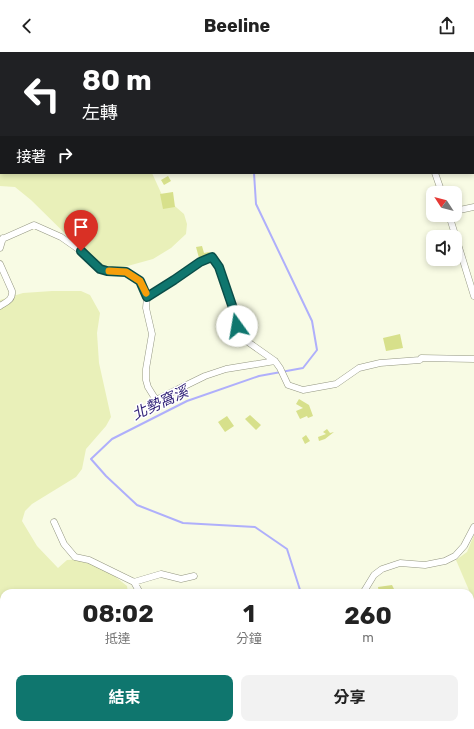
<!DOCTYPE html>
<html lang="zh-TW">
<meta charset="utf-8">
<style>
body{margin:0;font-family:Rubik,"Noto Sans TC",sans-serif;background:#f2f2f2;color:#222;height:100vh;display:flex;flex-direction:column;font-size:15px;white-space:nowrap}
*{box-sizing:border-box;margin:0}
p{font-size:13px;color:#767676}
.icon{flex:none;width:22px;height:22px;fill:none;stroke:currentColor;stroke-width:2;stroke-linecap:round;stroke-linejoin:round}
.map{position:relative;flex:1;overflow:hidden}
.side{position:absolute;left:0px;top:537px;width:474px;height:140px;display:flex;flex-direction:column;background:#fff;border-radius:12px 12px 0 0;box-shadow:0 2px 6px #0003}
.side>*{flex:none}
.banner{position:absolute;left:0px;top:0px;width:474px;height:122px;box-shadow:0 2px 6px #0003;background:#202124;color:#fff;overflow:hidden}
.needle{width:26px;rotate:306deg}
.controls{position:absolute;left:426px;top:134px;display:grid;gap:8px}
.controls a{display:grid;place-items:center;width:36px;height:36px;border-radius:8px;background:#fff;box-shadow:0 2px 6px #0003;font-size:20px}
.pin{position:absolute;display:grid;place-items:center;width:34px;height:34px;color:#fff;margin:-41px -17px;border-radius:50% 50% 50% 0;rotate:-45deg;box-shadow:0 0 4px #0007}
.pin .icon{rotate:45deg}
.me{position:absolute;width:44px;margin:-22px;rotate:347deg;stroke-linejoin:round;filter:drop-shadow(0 0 3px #0008)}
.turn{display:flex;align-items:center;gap:14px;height:84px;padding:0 16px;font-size:18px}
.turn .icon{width:52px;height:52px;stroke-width:2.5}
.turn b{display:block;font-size:28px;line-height:34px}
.then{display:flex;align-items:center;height:38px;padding:0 16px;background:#0003;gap:8px;font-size:15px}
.eta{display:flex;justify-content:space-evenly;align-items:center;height:68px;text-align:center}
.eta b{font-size:24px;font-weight:700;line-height:28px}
.primary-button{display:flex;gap:8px;margin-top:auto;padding:8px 16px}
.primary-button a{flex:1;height:46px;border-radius:8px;background:#0f766e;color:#fff;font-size:16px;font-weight:700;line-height:46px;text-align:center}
.primary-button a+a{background:#f2f2f2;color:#222}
header{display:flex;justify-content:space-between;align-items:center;height:52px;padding:0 16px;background:#fff;font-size:18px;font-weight:700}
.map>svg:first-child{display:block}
.green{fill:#e9f0b9}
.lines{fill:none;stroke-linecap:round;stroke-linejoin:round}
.stream{stroke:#afaffb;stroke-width:2}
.building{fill:#d7e08b}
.minor-casing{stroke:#939681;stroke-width:7}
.path{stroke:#848677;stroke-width:1;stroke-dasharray:1 3;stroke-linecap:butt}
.minor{stroke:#fff;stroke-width:6}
.route-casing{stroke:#0a4d48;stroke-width:10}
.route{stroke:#0f766e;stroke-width:7}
.slow{stroke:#f59e0b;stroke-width:7}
.labels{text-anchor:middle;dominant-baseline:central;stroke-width:3;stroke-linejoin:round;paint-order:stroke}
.water-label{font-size:15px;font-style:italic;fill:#312278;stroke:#fff}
</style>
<header><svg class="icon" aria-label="back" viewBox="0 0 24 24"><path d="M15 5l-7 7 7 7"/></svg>Beeline<svg class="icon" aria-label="share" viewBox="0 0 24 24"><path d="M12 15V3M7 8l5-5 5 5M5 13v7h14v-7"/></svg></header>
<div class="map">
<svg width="474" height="677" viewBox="0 0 474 677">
<rect width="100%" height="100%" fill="#f8fbe4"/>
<path class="green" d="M0,98H1V121H152L162,143L184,162L187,172L186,182L171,196L153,207L124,215H103L94,210L31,148L15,135L0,134Z
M52,239H81L90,243L100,261L97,281L99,311L111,365L106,374L86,397L82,417L76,425L32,452L25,459L22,469L37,494L58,516L67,508L87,507L112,522L127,534L128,541H4V654L0,653V248L23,241Z
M474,483V550L456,508L467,500Z
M29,673H175V677H34Z"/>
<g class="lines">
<path class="stream" d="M198,0V1
M254,121L256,152L312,269L317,298L303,316L259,324L187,349L112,387L91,407L106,424L137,453L183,471L255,475L287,497L301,541
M365,673L367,675L372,677"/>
</g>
<path class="building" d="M168,124L171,129L164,133L161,128Z
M173,140L175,155L163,157L160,142Z
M202,194L204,201L209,200L210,201L199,206L196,195Z
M400,282L403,296L386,299L383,286Z
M299,347L309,353L313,364L308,366L307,364L300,367L296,359L303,356L296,352Z
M250,363L261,373L256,378L245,367Z
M227,364L234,374L225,380L218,370Z
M327,377L330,381L334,380L325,387L319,389L318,385L326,382L323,380Z
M306,383L310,389L305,392L302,386Z
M392,533L394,537L388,540L379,541L378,535Z"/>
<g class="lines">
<defs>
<path id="minor" d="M11,0V1
M377,0V1
M443,0L444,1
M473,25L474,26
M435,121L442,141
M455,159L474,155
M449,163L474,244
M0,188L34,173L61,185L81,199L100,217L107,219L126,220L140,229L147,245L146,256L152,282L146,317V328L148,335L156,348L205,324L226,317L275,309
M0,196L3,186
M0,212L12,239C13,248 6,250 0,254
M147,245L174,228L200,210L212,205L219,215L236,265L238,283L275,309L280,316L288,333L303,338L336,332L359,316L380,311L420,308L421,306L474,307
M54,470L64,492L75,505L89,508L134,530L140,541
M134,530L161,522L181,527L194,524
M363,541L374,523L382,517L400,511L425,513L445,509L455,504L464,494L474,475
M201,673L203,677"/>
</defs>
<use href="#minor" class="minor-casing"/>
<path class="path" d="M404,673L410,677
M3,677L8,674L19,677"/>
<use href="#minor" class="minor"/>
</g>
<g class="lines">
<defs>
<path id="route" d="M81,199L100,217L107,219L126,220L140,229L147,245L174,228L200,210L212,205L219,215L236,265L237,274"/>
</defs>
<use href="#route" class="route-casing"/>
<use href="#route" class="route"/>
<path class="slow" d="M109,219L126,220L140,229L146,241"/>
</g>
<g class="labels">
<g class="water-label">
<text transform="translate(160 351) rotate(-25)">北勢窩溪</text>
</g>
</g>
</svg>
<div class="controls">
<a><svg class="needle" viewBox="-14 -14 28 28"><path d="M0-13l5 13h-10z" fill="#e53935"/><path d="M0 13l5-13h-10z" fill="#767676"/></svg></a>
<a><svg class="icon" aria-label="sound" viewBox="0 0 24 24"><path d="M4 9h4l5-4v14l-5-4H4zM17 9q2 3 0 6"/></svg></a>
</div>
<div class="pin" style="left:81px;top:199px;background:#d93025"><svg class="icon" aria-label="arrive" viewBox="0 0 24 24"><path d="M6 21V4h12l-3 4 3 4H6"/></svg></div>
<svg class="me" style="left:237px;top:274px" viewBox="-20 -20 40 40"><circle r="19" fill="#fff"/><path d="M0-13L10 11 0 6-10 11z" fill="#0f766e"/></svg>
<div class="banner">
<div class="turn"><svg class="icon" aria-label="left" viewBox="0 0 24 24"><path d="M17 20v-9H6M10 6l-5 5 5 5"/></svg><div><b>80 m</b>左轉</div></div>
<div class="then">接著<svg class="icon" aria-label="right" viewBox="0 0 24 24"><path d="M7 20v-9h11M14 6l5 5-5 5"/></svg></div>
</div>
<section class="side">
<div class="eta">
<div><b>08:02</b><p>抵達</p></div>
<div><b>1</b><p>分鐘</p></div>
<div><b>260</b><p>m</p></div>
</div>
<div class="primary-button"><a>結束</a><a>分享</a></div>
</section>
</div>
